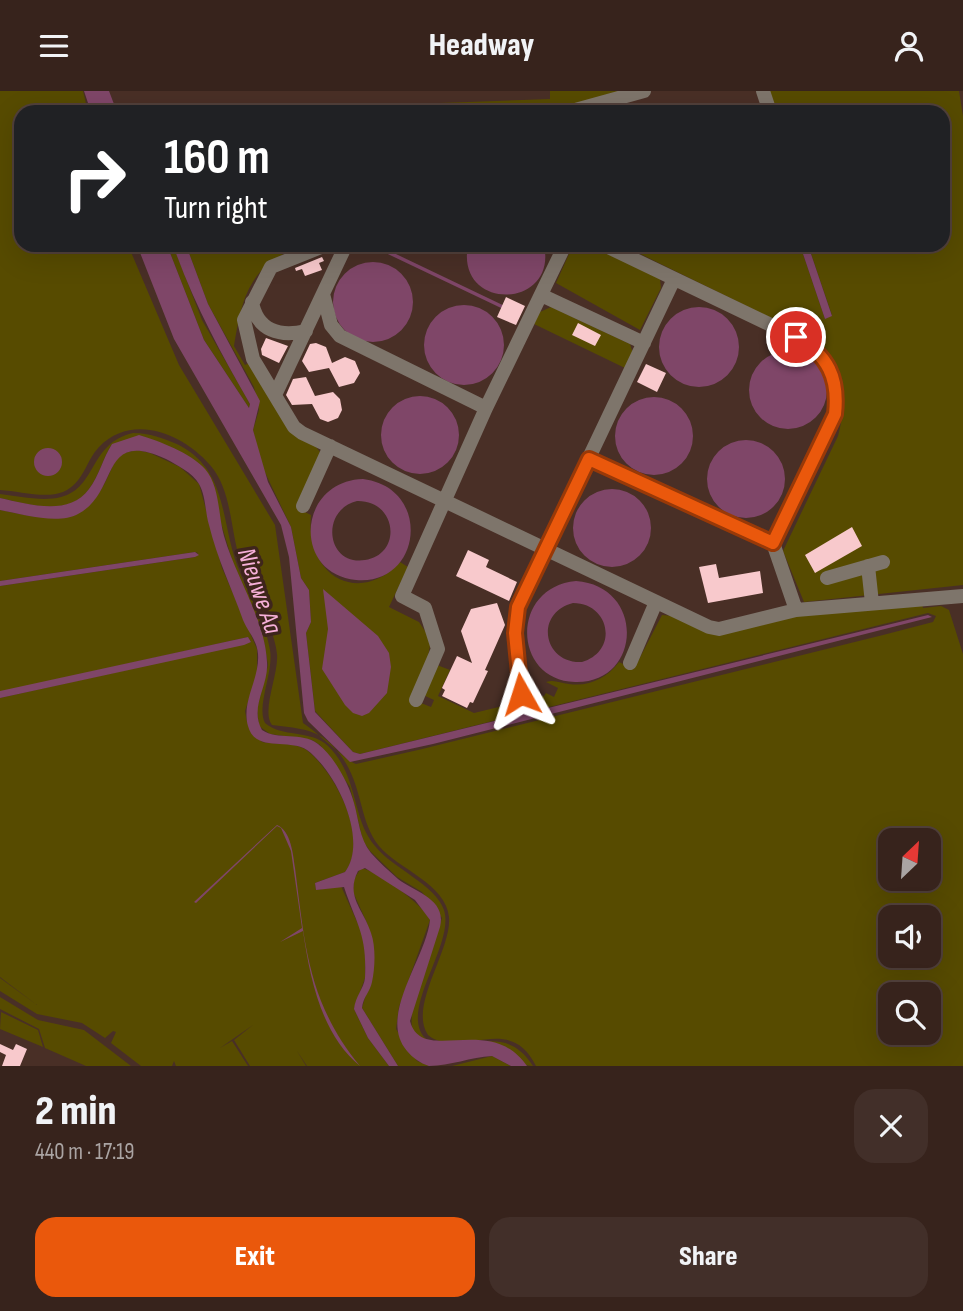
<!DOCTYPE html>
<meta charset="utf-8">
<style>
body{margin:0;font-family:"Sofia Sans Condensed",sans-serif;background:#422f29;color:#f1f3f6;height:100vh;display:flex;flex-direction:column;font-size:26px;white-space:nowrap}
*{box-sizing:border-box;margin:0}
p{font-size:23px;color:#aaa4a3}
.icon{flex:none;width:38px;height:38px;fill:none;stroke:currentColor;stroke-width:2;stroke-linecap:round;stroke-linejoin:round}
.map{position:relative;height:975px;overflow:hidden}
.details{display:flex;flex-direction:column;background:#37231c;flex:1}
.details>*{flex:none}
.top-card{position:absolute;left:14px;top:14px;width:936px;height:147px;border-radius:21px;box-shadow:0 7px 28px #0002,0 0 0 2px #51403b;background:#202124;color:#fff;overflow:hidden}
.needle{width:46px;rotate:25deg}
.buttons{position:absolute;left:878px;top:737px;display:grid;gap:14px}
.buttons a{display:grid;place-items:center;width:63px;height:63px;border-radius:14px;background:#37231c;box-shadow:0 7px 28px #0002,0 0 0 2px #51403b;font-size:35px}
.pin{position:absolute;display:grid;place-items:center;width:60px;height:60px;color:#fff;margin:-30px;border:4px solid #fff;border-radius:50%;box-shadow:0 2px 7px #0007}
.me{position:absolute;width:77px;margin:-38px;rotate:354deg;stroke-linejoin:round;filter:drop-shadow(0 0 5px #0008)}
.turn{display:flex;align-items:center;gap:24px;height:147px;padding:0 35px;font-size:32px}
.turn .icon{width:91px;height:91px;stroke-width:2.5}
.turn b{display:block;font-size:49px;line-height:60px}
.round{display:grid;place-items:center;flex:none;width:74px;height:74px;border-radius:21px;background:#422f29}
.headline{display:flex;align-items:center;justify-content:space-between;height:119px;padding:0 35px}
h1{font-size:42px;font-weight:800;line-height:52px}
.cta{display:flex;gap:14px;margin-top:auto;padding:14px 35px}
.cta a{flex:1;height:80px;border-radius:21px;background:#ea580c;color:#fff;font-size:28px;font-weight:800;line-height:80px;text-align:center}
.cta a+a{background:#422f29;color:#f1f3f6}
header{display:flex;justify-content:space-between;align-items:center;height:91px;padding:0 35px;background:#37231c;font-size:32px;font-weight:800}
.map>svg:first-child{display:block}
.green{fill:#574b00;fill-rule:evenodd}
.water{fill:#7f4668;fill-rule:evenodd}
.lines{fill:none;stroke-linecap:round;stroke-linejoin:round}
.stream{stroke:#7f4668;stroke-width:3.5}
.building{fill:#f8c9cc}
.minor{stroke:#7e756b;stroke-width:14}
.route-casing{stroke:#983908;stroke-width:18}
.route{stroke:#ea580c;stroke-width:12}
.labels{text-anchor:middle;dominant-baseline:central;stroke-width:7;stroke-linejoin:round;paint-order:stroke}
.water-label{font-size:26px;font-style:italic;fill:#f7b0d9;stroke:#3e251c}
</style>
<header><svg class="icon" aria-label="menu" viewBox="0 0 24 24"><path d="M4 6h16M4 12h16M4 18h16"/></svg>Headway<svg class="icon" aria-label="person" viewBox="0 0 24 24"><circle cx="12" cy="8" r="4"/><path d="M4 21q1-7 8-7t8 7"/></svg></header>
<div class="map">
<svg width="963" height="975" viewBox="0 0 963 975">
<rect width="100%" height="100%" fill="#492f26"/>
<path class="green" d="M0,0H83L88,21H21V154H128L179,274L275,434L303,632C317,641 347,670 356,673L418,659L883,544L933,531L936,525L928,522L360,663L353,661L315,620L306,542L311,531L309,499L301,487L291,436L261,373L253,339L259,319L254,296L208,213L186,154H298C287,162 275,166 266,175C243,196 239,226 234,255L245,274L251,271L320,361L319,371L297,417L311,424C305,484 358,516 400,471L408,476L389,516L419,531L431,549L427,571L411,608L431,616L434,609L423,604L437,574L450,579L438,605L474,622L544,605L546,602L554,606L558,597L546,591C554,588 560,592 569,593C589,596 607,587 619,571L634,578L662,524L673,525L706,541L796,525L922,512L923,517L941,515L949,519L963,563V975H536C509,920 461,970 428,944C408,915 452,859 449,826C446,793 398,778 379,755C356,726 365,688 332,654C316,637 294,637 272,634C261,620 279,583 277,563C274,534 250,498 240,469C230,438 232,399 210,374C182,342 132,322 99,356C85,371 84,392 63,401C45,408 19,400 0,399ZM891,749H929V788H891ZM891,826H929V864H891ZM891,903H929V942H891Z
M550,0H627L550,21H186L550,8Z
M768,0H959L963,25V494L804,511L783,460L838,345C848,309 843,269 810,246L622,154H800L825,228L832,224L808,154H943V21H775Z
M167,154H173L202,229L250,313L249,317L204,249Z
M573,154H591L660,188L661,197L640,239L556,192Z
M551,216L630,253L633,262L627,278L534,233L540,221Z
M133,342C150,342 163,347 179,354C227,379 221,430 237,474C247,502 265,529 270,559C274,581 256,615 265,632C282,647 310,638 328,655C359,685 351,727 375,755C392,777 436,794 444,819C455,853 400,917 424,946C451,975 500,922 533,975C516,975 496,954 477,956C467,957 457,964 446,964C376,963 433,861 442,827L422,801L397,786L370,760L363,750L350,696L320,654L312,649L270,643L259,635L257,618L268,574L264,550L235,479L218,422L214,394L191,368L112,353C103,367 99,385 89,398C69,427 28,413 0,407V403C19,405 42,411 61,406C97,397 89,352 133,342Z
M137,359L150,362L180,376L199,393L222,477L257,558V584L245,620L247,631L262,651C277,654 296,650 309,661C336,684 370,748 345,781L315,792L316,799L341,795L366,851L365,887L354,918L368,947L389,975H307L297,960L306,975H250L234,949L253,934L220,957L232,950L248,975H176L174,970L172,975H141L111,952L116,941L113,940L105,947L82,932L37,923L0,900V887L37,914L0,886V607L251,551L248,546L0,601V495L195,466L198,462L195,461L0,490V419C41,427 77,438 102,397C109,386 112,373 120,363Z
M361,777C376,779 424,814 430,829L399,916L396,938L417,970L430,975H398L362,917L372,882L367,832L353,801L354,788Z
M0,906L38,929L84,939L131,975H86L45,957L39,938L0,918Z
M1,921L38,939L43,956L0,938Z
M492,965L511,975H452Z"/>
<path class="water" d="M84,0H109L117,21H91Z
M137,154H167L204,249L249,317L250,313C220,261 193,211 173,154H186L208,213L260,310L253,339L268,391L291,436L301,487L309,499L311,531L306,542L315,621L353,661L360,663L928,524L932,526L433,653L350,671L308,630L304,622L289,466L281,434L174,248Z
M468,154H544C558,219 455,221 468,154Z
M800,154H808L832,225L825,228Z
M333 211a40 40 0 1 1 80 0a40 40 0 1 1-80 0Z
M424 254a40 40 0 1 1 80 0a40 40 0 1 1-80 0Z
M659 256a40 40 0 1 1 80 0a40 40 0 1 1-80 0Z
M749 299a39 39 0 1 1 78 0a39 39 0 1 1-78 0Z
M381 344a39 39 0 1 1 78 0a39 39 0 1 1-78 0Z
M615 345a39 39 0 1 1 78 0a39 39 0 1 1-78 0Z
M139,344C159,350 191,362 205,378C220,395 218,424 224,445C236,487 265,528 267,571C269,595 249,616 262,639C278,650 301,640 318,653C334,665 349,693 354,712C359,729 359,747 371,762C379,771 389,780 398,788C415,801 447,808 440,836L410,930C422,975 490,921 527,975H511L492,965C471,966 450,975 429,975C420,972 413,967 407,960C377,925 426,868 430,829L415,809L365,777L358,780C345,806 364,819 371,842C376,856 375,877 372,891C370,901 363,906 362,917L398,975H389L368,947L354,918C355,906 364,897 365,887C367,843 357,835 344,796L316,799L315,792L345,781C369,749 336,680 307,659C289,647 255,662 248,635C241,610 260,588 258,563C257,549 248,541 243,529C232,498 217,467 209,434C205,421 206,405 199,393C193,382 177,374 166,368C99,337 120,401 78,423C58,434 22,423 0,419V407C28,413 69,426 89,398C99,385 103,367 112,353Z
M707 388a39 39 0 1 1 78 0a39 39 0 1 1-78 0Z
M34 371a14 14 0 1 1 28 0a14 14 0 1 1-28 0Z
M363,388C433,397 422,495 356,489C292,483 297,390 363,388ZM357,410C397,409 403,463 365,469C326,475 320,419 357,410Z
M573 437a39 39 0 1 1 78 0a39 39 0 1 1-78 0Z
M195,461L199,464L195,466L0,495V490Z
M576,490C646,495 642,593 575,591C512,589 510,496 576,490ZM573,512C610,512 619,560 582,571C543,573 534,522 573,512Z
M323,498L378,545L389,562L391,576L387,602L369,622L362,625L353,622L345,614L322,578L328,538Z
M248,546L251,551L244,554L0,607V600Z
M277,734C291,740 293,763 295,777C305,854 308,912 360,975C321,943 310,887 303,840L280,851L302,837L291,760L281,737L277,735L196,812L194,811Z"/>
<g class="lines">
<path class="stream" d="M373,154L505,217"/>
</g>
<path class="building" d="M322,166L324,170L319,172L322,179L305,185L302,178L296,180L295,177Z
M506,206L525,215L516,234L497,226Z
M578,232L601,244L595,255L572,244Z
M266,247L288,255L279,272L262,264L261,258Z
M316,252L326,256L332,272L345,266L355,270L360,282L354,292L339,296L329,277L309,281L302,270L310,253Z
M646,273L666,282L657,301L637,291Z
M306,286L315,305L333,301L340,308L342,319L338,327L328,331L320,328L312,313L292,314L286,304L293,288Z
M852,436L862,455L815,482L805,464Z
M468,459L489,469L486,476L517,491L509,510L456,485Z
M716,473L719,487L760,480L763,502L708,512L699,476Z
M497,512L505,534L485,579L488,580L473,612L470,611L467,617L442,605L445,599L442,597L457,565L472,572L461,540L471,518Z
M0,953L13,959L16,953L27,958L20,975H2L6,964L0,961Z"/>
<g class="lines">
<path class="minor" d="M763,0L770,21
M568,21L644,0
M326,154L271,176L244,229L253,268L294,336L302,342L709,536L719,538L796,519L963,505
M604,154L796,246C828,264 839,287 835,323L773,452L796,519
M323,203L331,234L340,245L486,317
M541,204L644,252
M252,211C257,240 280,246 306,240
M275,304L346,154
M589,367L773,452
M303,415L330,355
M868,475L872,512
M827,487L883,471
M630,572L656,511
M521,603L515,542L518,516L674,188
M416,609L438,558L425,517L402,505L486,317L565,154"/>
</g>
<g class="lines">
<defs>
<path id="route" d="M521,603L515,542L518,516L589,368L773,452L835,323C839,287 828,264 796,246"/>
</defs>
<use href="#route" class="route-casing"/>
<use href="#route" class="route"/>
</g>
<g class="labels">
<g class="water-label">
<text transform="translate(259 500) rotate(71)">Nieuwe Aa</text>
</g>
</g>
</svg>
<div class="buttons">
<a><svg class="needle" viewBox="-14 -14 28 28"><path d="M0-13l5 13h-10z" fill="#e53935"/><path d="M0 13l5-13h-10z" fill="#aaa4a3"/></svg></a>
<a><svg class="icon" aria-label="sound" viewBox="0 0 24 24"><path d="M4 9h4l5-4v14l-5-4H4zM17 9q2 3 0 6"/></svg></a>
<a><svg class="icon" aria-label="search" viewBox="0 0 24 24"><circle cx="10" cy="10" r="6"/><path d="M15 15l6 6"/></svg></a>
</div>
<div class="pin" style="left:796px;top:246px;background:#d93025"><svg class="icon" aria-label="arrive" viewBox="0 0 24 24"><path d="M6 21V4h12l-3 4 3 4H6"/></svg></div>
<svg class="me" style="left:521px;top:603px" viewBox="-20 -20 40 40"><path d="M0-17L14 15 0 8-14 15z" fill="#ea580c" stroke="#fff" stroke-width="4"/></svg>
<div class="top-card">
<div class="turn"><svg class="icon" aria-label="right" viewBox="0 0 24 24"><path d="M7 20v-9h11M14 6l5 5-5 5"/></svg><div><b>160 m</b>Turn right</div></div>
</div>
</div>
<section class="details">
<div class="headline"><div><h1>2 min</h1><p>440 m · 17:19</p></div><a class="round"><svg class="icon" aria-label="close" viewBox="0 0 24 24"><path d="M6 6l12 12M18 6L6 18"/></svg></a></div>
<div class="cta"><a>Exit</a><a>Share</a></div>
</section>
